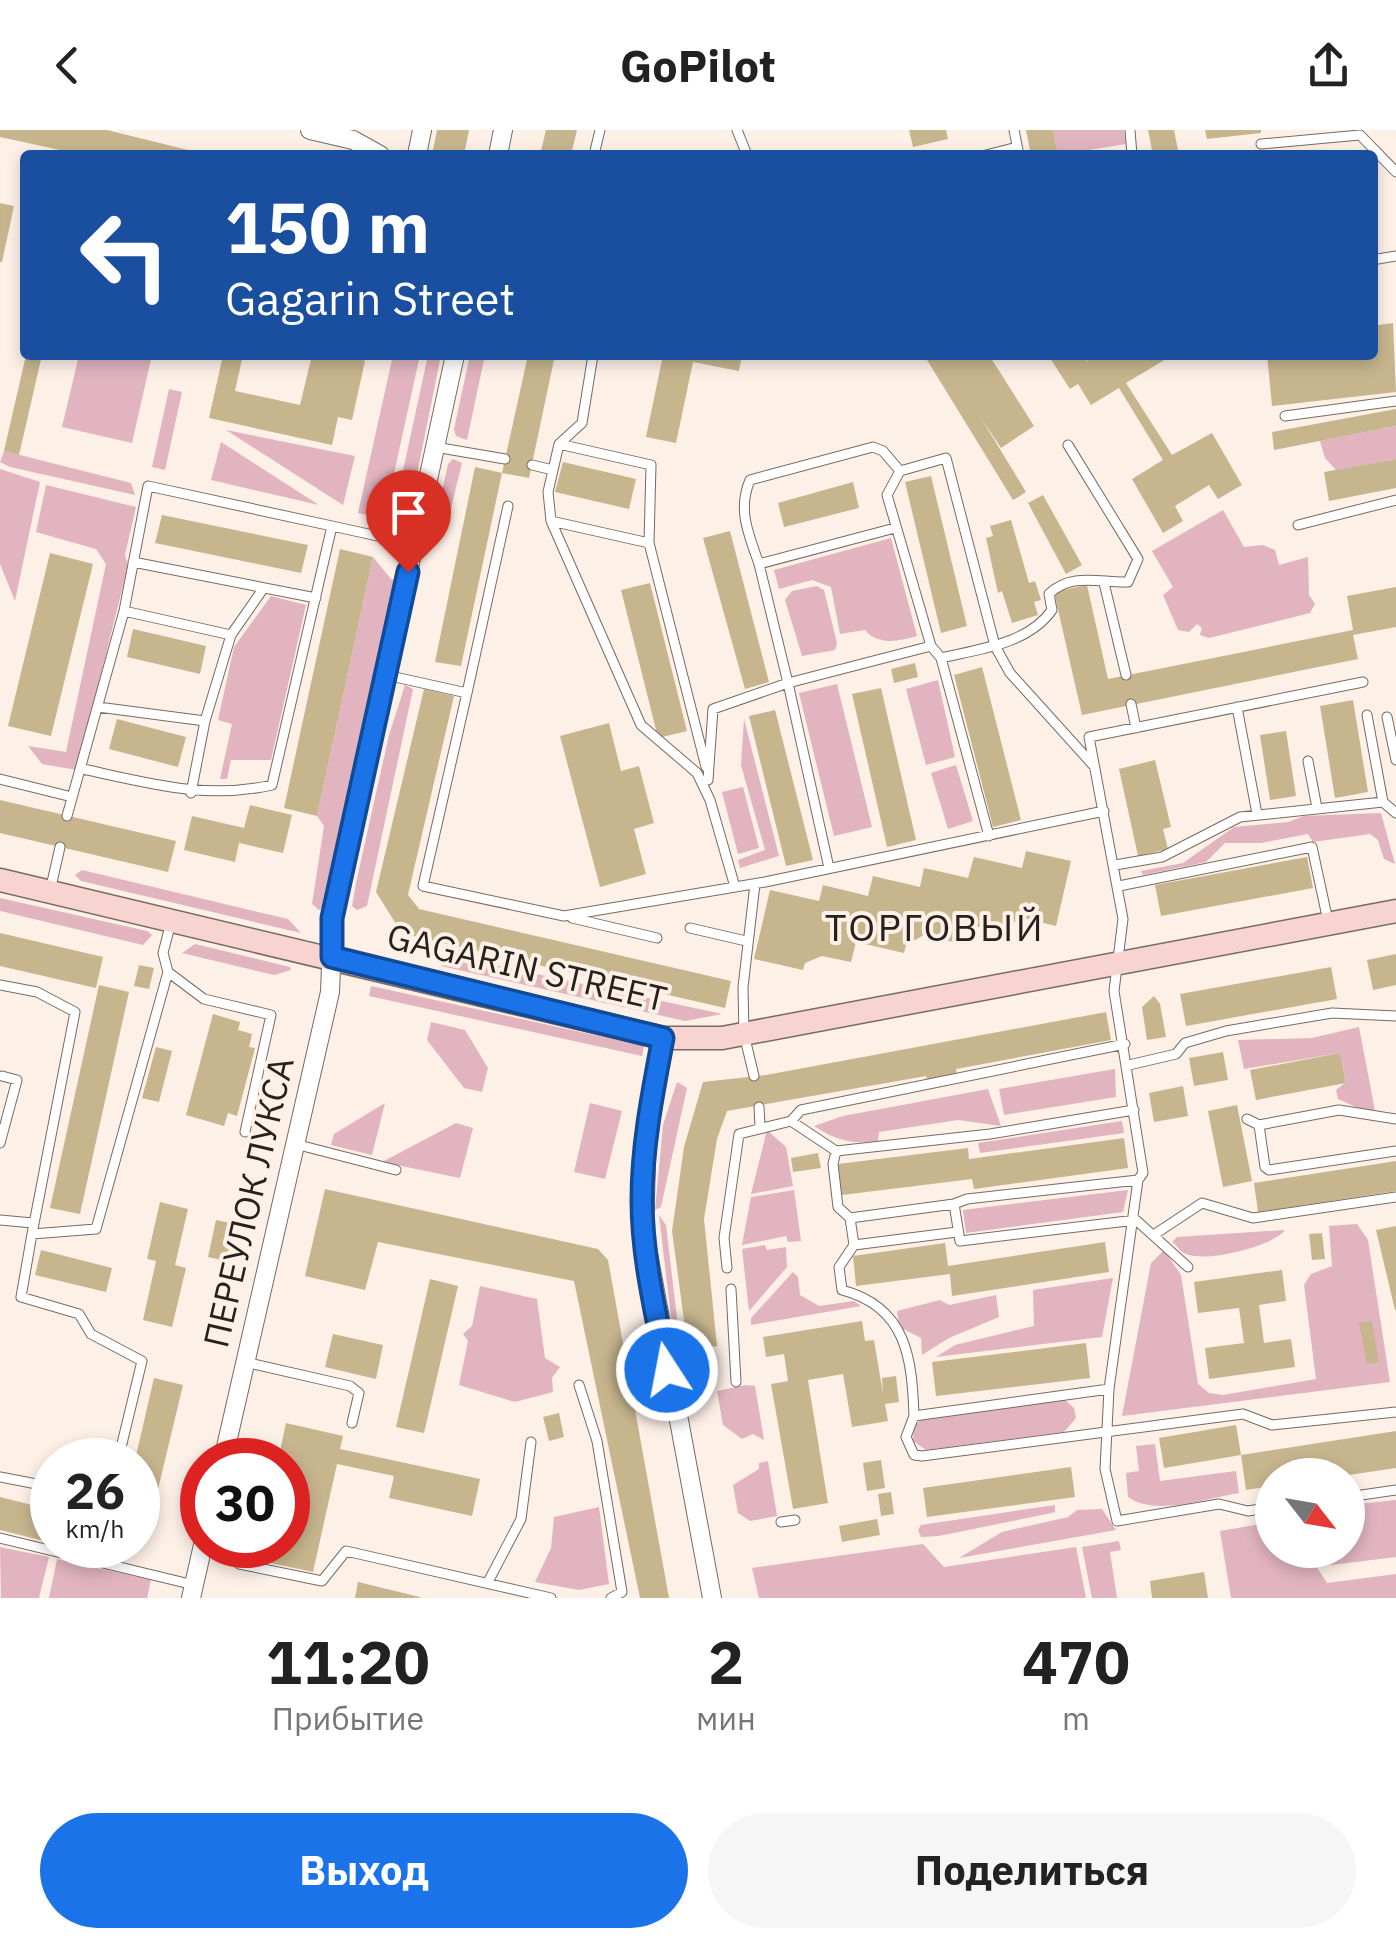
<!DOCTYPE html>
<html lang="ru">
<meta charset="utf-8">
<style>
body{margin:0;font-family:"IBM Plex Sans",sans-serif;background:#f6f6f6;color:#222;height:100vh;display:flex;flex-direction:column;font-size:38px;white-space:nowrap}
*{box-sizing:border-box;margin:0}
p{font-size:32px;color:#767676}
.icon{flex:none;width:55px;height:55px;fill:none;stroke:currentColor;stroke-width:2;stroke-linecap:round;stroke-linejoin:round}
.map{position:relative;height:1468px;overflow:hidden}
.side{display:flex;flex-direction:column;background:#fff;flex:1}
.side>*{flex:none}
.hud{position:absolute;left:20px;top:20px;width:1358px;height:210px;border-radius:10px;box-shadow:0 5px 15px #0003;background:#1a4fa0;color:#fff;overflow:hidden}
.needle{width:65px;rotate:121deg}
.tools{position:absolute;left:1255px;top:1328px;display:grid;gap:20px}
.tools a{display:grid;place-items:center;width:110px;height:110px;border-radius:50%;background:#fff;box-shadow:0 5px 15px #0003;font-size:50px}
.speed{position:absolute;left:30px;top:1308px;display:flex;gap:20px;font-size:50px;font-weight:700;text-align:center}
.speed>*{display:grid;place-content:center;width:130px;height:130px;border-radius:50%;background:#fff;box-shadow:0 5px 15px #0003;line-height:1}
.speed small{font-size:25px;font-weight:400}
.speed .limit{border:15px solid #d22;background:#fff;color:#111}
.pin{position:absolute;display:grid;place-items:center;width:85px;height:85px;color:#fff;margin:-102px -42px;border-radius:50% 50% 50% 0;rotate:-45deg;box-shadow:0 0 10px #0007}
.pin .icon{rotate:45deg}
.me{position:absolute;width:110px;margin:-55px;rotate:349deg;stroke-linejoin:round;filter:drop-shadow(0 0 8px #0008)}
.turn{display:flex;align-items:center;gap:35px;height:210px;padding:0 40px;font-size:45px}
.turn .icon{width:130px;height:130px;stroke-width:2.5}
.turn b{display:block;font-size:70px;line-height:85px}
.eta{display:flex;justify-content:space-evenly;align-items:center;height:170px;text-align:center}
.eta b{font-size:60px;font-weight:700;line-height:70px}
.button{display:flex;gap:20px;margin-top:auto;padding:20px 40px}
.button a{flex:1;height:115px;border-radius:60px;background:#1a73e8;color:#fff;font-size:40px;font-weight:700;line-height:115px;text-align:center}
.button a+a{background:#f6f6f6;color:#222}
header{display:flex;justify-content:space-between;align-items:center;height:130px;padding:0 40px;background:#fff;font-size:45px;font-weight:700}
.map>svg:first-child{display:block}
.green{fill:#e1b4c0}
.building{fill:#c7b58e}
.lines{fill:none;stroke-linecap:round;stroke-linejoin:round}
.lane-casing{stroke:#786a60;stroke-width:11}
.street-casing{stroke:#786a60;stroke-width:20}
.secondary-casing{stroke:#786a60;stroke-width:25}
.lane{stroke:#fff;stroke-width:9}
.street{stroke:#fff;stroke-width:18}
.secondary{stroke:#f7d4cf;stroke-width:22}
.route-casing{stroke:#114b97;stroke-width:25}
.route{stroke:#1a73e8;stroke-width:18}
.labels{text-anchor:middle;dominant-baseline:central;stroke-width:8;stroke-linejoin:round;paint-order:stroke}
.street-label{font-size:35px;fill:#27211d;stroke:#fdf0e7}
.neighbourhood-label{font-size:38px;letter-spacing:2.5px;fill:#27211d;stroke:#fdf0e7}
</style>
<header><svg class="icon" aria-label="back" viewBox="0 0 24 24"><path d="M15 5l-7 7 7 7"/></svg>GoPilot<svg class="icon" aria-label="share" viewBox="0 0 24 24"><path d="M12 15V3M7 8l5-5 5 5M5 13v7h14v-7"/></svg></header>
<div class="map">
<svg width="1396" height="1468" viewBox="0 0 1396 1468">
<rect width="100%" height="100%" fill="#fdf0e7"/>
<path class="green" d="M1053,0H1124L1126,14L1058,25Z
M79,225H152L132,313L62,297Z
M393,225H420L384,389L358,383Z
M428,225H441L415,354L393,387Z
M470,225H485L467,310L456,306L454,299Z
M169,259L182,262L165,340L152,337Z
M1396,296V329L1336,340L1325,328L1320,311Z
M226,300L355,326L343,375Z
M221,312L319,375L211,350Z
M4,321L131,353L135,365L10,337L0,332Z
M453,329L462,333L445,403L440,405L434,399L448,334Z
M0,339L40,352L15,471L0,434Z
M46,355L136,377L125,425L128,436L77,640L42,634L28,616L66,622L106,434L96,419L36,402Z
M1223,380L1244,417L1263,415L1275,420L1279,435L1308,427L1309,465L1315,474L1310,483L1209,508L1200,505L1202,498L1197,494L1189,502L1178,500L1163,465L1173,457L1152,421Z
M891,408L917,506C899,511 878,516 865,500L840,504L831,457L812,450L779,459L774,440Z
M373,427L391,449L401,452L328,775L319,780L312,774L324,696L317,686Z
M817,456L824,460L837,513L835,520L802,526L785,470L792,461Z
M271,466L306,475L271,630H231L227,649H220L232,594L218,590L234,517Z
M938,550L955,627L926,635L906,559Z
M837,554L872,697L834,706L799,563Z
M405,555L413,559L367,776L357,780L352,776L356,753L389,605Z
M744,589L779,726L740,738L738,730L765,720L741,635Z
M956,635L973,691L948,699L931,643Z
M743,657L759,718L738,724L722,662Z
M1381,683L1395,734L1384,729L1378,710L1370,704L1313,712L1308,704L1261,713H1225L1206,732L1143,745L1141,741L1183,733L1234,697L1288,692L1304,686Z
M82,740L288,789L301,803L81,751L75,745Z
M0,768L147,801L152,805L143,815L0,781Z
M195,814L290,837L291,840L274,845L182,823Z
M444,824L722,884L685,891L441,836Z
M371,856L644,916L642,926L369,866Z
M431,892L465,900L488,938L482,962L464,958L427,910Z
M1359,897L1376,986L1338,969L1336,960L1346,952L1340,923L1244,939L1238,910L1312,908Z
M1115,939L1116,967L1004,985L999,959Z
M677,952L687,958L661,1077L655,1080L663,995Z
M988,959L1001,996L958,990L879,1002L878,1011C853,1015 835,1010 814,996L843,986Z
M385,973L372,1025L331,1015L334,1004Z
M590,973L622,981L605,1049L574,1042Z
M1122,991L1124,1003L980,1023L978,1013Z
M456,993L473,998L460,1048L382,1032Z
M767,1000L786,1017L793,1056L751,1064Z
M794,1060L801,1111L788,1112L786,1106L742,1115L751,1067Z
M1128,1060L1123,1082L966,1103L963,1080Z
M659,1085L666,1095L681,1222L675,1221Z
M1357,1094L1368,1110L1390,1252L1122,1286L1151,1133L1164,1120L1181,1145L1198,1254L1209,1263L1223,1265L1316,1249L1304,1155L1311,1144L1332,1136L1329,1096Z
M1285,1100C1274,1116 1203,1134 1184,1123C1179,1120 1177,1115 1172,1112L1177,1107Z
M765,1115L767,1120L786,1117L787,1137L749,1181L742,1119Z
M793,1142L798,1147L800,1165L819,1176L854,1171L861,1176L751,1195V1188Z
M1113,1148L1102,1207L936,1227L955,1215L1034,1196L1033,1160Z
M480,1156L537,1169L545,1228L560,1237L552,1248L553,1262L515,1272L459,1255L468,1211L463,1204L472,1196Z
M996,1165L999,1187L949,1208L922,1225L921,1208L899,1197L897,1181L940,1170L949,1175Z
M746,1255L755,1256L764,1310L753,1304L742,1309L723,1295L717,1261Z
M1065,1270L1074,1278L1076,1288L1064,1302L926,1320L913,1311L914,1296L923,1288Z
M1155,1314L1160,1351L1236,1341L1239,1363C1207,1368 1156,1387 1128,1367L1126,1343L1139,1341L1136,1316Z
M768,1331L777,1386L750,1391L738,1383L733,1355L759,1339V1333Z
M1396,1370V1427L1331,1435L1323,1420H1348V1375Z
M1055,1375V1382L1047,1384L939,1406L921,1407L918,1400L921,1395Z
M599,1377L609,1454L579,1460L535,1452L551,1418L554,1387Z
M1102,1379L1116,1400L959,1428L1002,1402L1068,1387L1077,1380Z
M1272,1392V1420H1306L1327,1453L1396,1444V1468H1231L1220,1401Z
M1119,1411L1121,1420L1110,1422L1117,1468H1092L1082,1417Z
M923,1414L944,1437L1076,1417L1086,1468H759L752,1438Z
M0,1417L49,1427L39,1468H1Z
M57,1429L151,1450L147,1468H49Z"/>
<path class="building" d="M0,0H107L208,25H83L0,7Z
M469,0L464,25H432L437,0Z
M546,0H577L571,25H540Z
M909,0H946L948,9L913,17Z
M1026,0H1053L1058,25H1031Z
M1148,0H1174L1179,25H1153Z
M1205,0H1261V3L1207,9Z
M0,73L14,76L2,132H0Z
M1393,193L1396,262L1272,276L1267,225H1372V196Z
M26,225H42L19,325L4,321Z
M223,225H243L235,261L300,275L312,225H349L365,231L352,290L338,287L332,315L209,288Z
M528,225H555L529,348L502,343Z
M663,225H742L739,241L693,232L676,313L646,307Z
M924,225H989L1034,296L1001,318L981,288L1026,362L1013,370Z
M1048,225H1084L1087,231L1096,225H1164L1166,229L1126,253L1172,325L1212,303L1242,355L1218,369L1209,355L1175,376L1183,391L1163,403L1132,349L1163,330L1119,258L1091,275L1078,254L1070,259Z
M1396,279V296L1274,320L1272,302Z
M1396,329V358L1329,371L1324,342Z
M563,332L636,349L629,379L555,362Z
M475,337L502,343L461,536L435,532Z
M931,346L967,496L941,503L905,352Z
M853,352L859,378L784,397L778,373Z
M1043,365L1082,435L1066,444L1028,373Z
M162,385L308,415L301,443L155,413Z
M1011,390L1029,453L1035,451L1041,470L1034,472L1038,485L1012,493L1002,461L998,463L986,408L993,406L990,396Z
M730,401L769,552L745,559L703,408Z
M340,419L373,427L317,686L284,678Z
M50,423L93,434L51,606L8,596Z
M650,453L687,601L658,608L621,460Z
M1087,455L1108,549L1353,500L1347,466L1396,457V497L1353,505L1358,529L1082,585L1054,462Z
M133,499L206,516L200,544L127,527Z
M915,533L918,547L894,553L891,539Z
M982,537L1021,690L993,697L954,545Z
M881,558L916,710L887,717L852,564Z
M424,559L454,566L408,765L419,779L731,851L725,878L413,806L396,794L376,762Z
M1353,570L1368,662L1335,668L1320,576Z
M775,580L813,730L786,736L749,586Z
M117,589L186,607L178,637L109,619Z
M609,593L621,641L639,636L654,693L634,699L646,744L600,757L560,606Z
M1286,601L1296,666L1270,670L1260,605Z
M1155,630L1171,697L1163,699L1168,719L1138,726L1119,639Z
M0,670L176,711L168,742L0,703Z
M250,675L292,685L283,723L239,713L235,732L184,720L192,686L244,698Z
M1026,721L1071,731L1056,796L1023,788L1006,796L1004,803L958,792L954,812L924,805L906,815L904,823L856,812L851,832L822,826L805,833L803,840L754,829L770,760L819,771L823,755L868,766L873,746L920,757L924,738L968,748L974,727L1022,738Z
M1307,727L1313,758L1161,786L1155,755Z
M0,803L103,827L96,858L0,836Z
M1396,824V855L1373,860L1367,830Z
M139,835L154,838L149,859L134,856Z
M1331,837L1337,869L1186,896L1180,864Z
M99,855L129,862L80,1084L50,1078Z
M1154,866L1160,874L1166,907L1147,910L1142,877Z
M1106,882L1111,910L956,939L957,946L928,952L926,946L727,981L717,1009L704,1089L717,1216L688,1220L672,1101L684,1017L703,952L766,945Z
M213,884L240,892L238,900L252,904L249,917L255,918L237,986L228,983L224,996L186,985Z
M156,917L172,921L159,972L142,968Z
M1223,922L1228,950L1194,956L1189,928Z
M1340,923L1346,953L1256,970L1250,940Z
M1183,956L1188,986L1154,992L1149,963Z
M1237,975L1252,1051L1223,1057L1208,981Z
M1124,1008L1128,1038L974,1059L972,1049L842,1065L838,1034L968,1018L969,1029Z
M818,1023L821,1038L793,1042L791,1028Z
M1396,1031V1061L1258,1082L1254,1053Z
M325,1059L598,1119L608,1130L669,1468H640L574,1151L378,1112L365,1160L305,1146Z
M160,1072L188,1079L175,1135L186,1138L172,1197L143,1190L156,1131L147,1129Z
M216,1090L235,1094L226,1131L208,1127Z
M1396,1096V1180H1395L1376,1100Z
M1322,1103L1325,1129L1312,1130L1309,1104Z
M1105,1112L1109,1142L952,1166L950,1144L856,1156L853,1126L945,1113L948,1136Z
M41,1120L112,1138L106,1162L35,1145Z
M1282,1140L1286,1171L1259,1175L1264,1213L1291,1209L1295,1237L1209,1249L1205,1218L1244,1213L1239,1178L1198,1183L1194,1152Z
M430,1149L458,1156L424,1303L396,1297Z
M862,1191L865,1211L874,1210L883,1264L882,1248L896,1246L899,1272L885,1274L888,1291L852,1297L843,1244L808,1250L828,1373L793,1379L771,1254L788,1251L784,1224L766,1227L763,1207Z
M1372,1191L1379,1232L1367,1234L1359,1193Z
M333,1204L383,1215L376,1249L325,1237Z
M1086,1213L1090,1248L936,1266L932,1232Z
M154,1248L183,1255L148,1401L138,1399L135,1330Z
M559,1283L564,1307L549,1311L543,1287Z
M286,1293L343,1306L340,1319L480,1349L472,1386L389,1368L394,1346L337,1334L313,1442L256,1430L259,1415H288V1330H278Z
M1236,1295L1241,1325L1164,1338L1159,1308Z
M1396,1301V1338L1349,1345H1272V1356L1246,1360L1241,1325Z
M881,1330L885,1358L867,1361L863,1333Z
M1071,1337L1075,1367L927,1387L923,1358Z
M891,1362L894,1384L881,1386L878,1364Z
M0,1367L52,1380V1413L0,1400Z
M877,1389L880,1405L842,1412L839,1396Z
M67,1415H113L110,1427Z
M1204,1442L1208,1468H1152L1150,1451Z
M358,1452L420,1467V1468H355Z"/>
<g class="lines">
<defs>
<path id="lane" d="M737,0L747,25
M1014,0L1019,25
M1130,0L1132,25
M1261,14L1360,5L1396,42
M594,25L600,0
M986,25L1017,17
M1372,130L1396,126
M1285,286L1396,271
M559,314L582,293L593,225
M435,317L505,329
M532,335L553,340
M551,391L649,413L706,637
M1298,395L1396,370
M649,413L651,335L559,314L548,362L551,391L641,595L697,643L710,670L735,757
M133,432L316,468
M759,434C749,405 737,380 750,350L873,317L883,321L900,341
M1104,453L1126,545
M124,481L231,505
M941,528C980,519 1028,514 1052,480L1049,464C1071,442 1101,453 1128,452L1138,429L1068,315
M386,545L467,563L423,756L564,786L765,752L1104,681
M467,563L508,376
M1131,574L1136,598
M98,577L205,591
M1237,577L1257,684
M1367,585L1383,672L1396,683
M1387,587L1396,630
M1308,631L1317,678
M83,639C148,653 206,670 272,655L332,396L414,414
M0,649L72,667
M708,650L713,579L788,553L759,434L895,398
M191,663L205,591L231,505L263,459
M67,686L124,481L148,356L332,396
M989,706L941,528L931,516L887,365L900,341L946,328L995,516L1010,543L1093,635
M1115,735L1162,727L1240,687L1383,672
M829,738L788,553L931,516
M1119,756L1312,717L1328,791
M50,761L60,717
M572,788L657,808
M690,798L746,811
M168,842L204,869L271,885L245,1002
M0,855L37,862L75,882L32,1104L96,1099L168,842L163,823L171,792
M1129,935L1176,924L1185,913L1226,901L1332,883L1396,886
M754,946L744,904L743,857L755,754
M759,977L760,996
M1247,989L1259,995L1265,1037L1269,1040L1396,1021
M791,991L836,1021L990,1004L1134,980
M1259,995L1339,980L1396,989
M0,1013L17,950L2,946
M295,1014L396,1040
M836,1021L833,1034L838,1077L850,1088L854,1115L957,1102
M1138,1050L967,1069L954,1074L960,1111L1136,1090L1188,1137
M850,1088L954,1074
M0,1090L33,1093
M32,1104L21,1167L79,1184L91,1204L142,1231L118,1330
M1155,1104L1202,1073L1253,1088L1396,1067
M854,1115L839,1137L842,1160C907,1177 912,1229 914,1286L1109,1259
M727,1138L724,1108L739,1004L791,991L801,980L1125,914
M731,1159L736,1252
M245,1232L350,1256L359,1263L352,1293
M579,1255L597,1311L622,1462L611,1468
M914,1286L906,1307L914,1325L922,1326L1243,1284L1272,1295L1396,1282
M0,1347L52,1357
M1348,1367L1396,1360
M1272,1377L1248,1381L1219,1374L1117,1391L1105,1339L1109,1259L1138,1050L1143,1043L1114,861L1123,789L1089,607L1363,552
M781,1392L795,1390
M0,1408L194,1455
M239,1434L322,1451L346,1421L551,1468
M488,1452L521,1389L531,1312"/>
<path id="street" d="M310,0L353,10L380,25
M417,25L422,0
M498,25L503,0
M663,908L647,997L644,1102L712,1468
M223,1330L330,862L333,788L455,225
M191,1468L203,1415"/>
<path id="secondary" d="M0,750L663,908H722L1396,781"/>
</defs>
<use href="#lane" class="lane-casing"/>
<use href="#street" class="street-casing"/>
<use href="#secondary" class="secondary-casing"/>
<use href="#lane" class="lane"/>
<use href="#street" class="street"/>
<use href="#secondary" class="secondary"/>
</g>
<g class="lines">
<defs>
<path id="route" d="M408,442L332,788V827L663,908C653,961 642,1015 642,1070C642,1127 656,1184 667,1240"/>
</defs>
<use href="#route" class="route-casing"/>
<use href="#route" class="route"/>
</g>
<g class="labels">
<g class="street-label">
<text transform="translate(527 837) rotate(13)">GAGARIN STREET</text>
<text transform="translate(248 1072) rotate(-77)">ПЕРЕУЛОК ЛУКСА</text>
</g>
<g class="neighbourhood-label">
<text x="935" y="796">ТОРГОВЫЙ</text>
</g>
</g>
</svg>
<div class="tools">
<a><svg class="needle" viewBox="-14 -14 28 28"><path d="M0-13l5 13h-10z" fill="#e53935"/><path d="M0 13l5-13h-10z" fill="#767676"/></svg></a>
</div>
<div class="speed"><div>26<small>km/h</small></div><div class="limit">30</div></div>
<div class="pin" style="left:408px;top:442px;background:#d93025"><svg class="icon" aria-label="arrive" viewBox="0 0 24 24"><path d="M6 21V4h12l-3 4 3 4H6"/></svg></div>
<svg class="me" style="left:667px;top:1240px" viewBox="-20 -20 40 40"><circle r="17" fill="#1a73e8" stroke="#fff" stroke-width="3"/><path d="M0-11L8 9 0 5-8 9z" fill="#fff"/></svg>
<div class="hud">
<div class="turn"><svg class="icon" aria-label="left" viewBox="0 0 24 24"><path d="M17 20v-9H6M10 6l-5 5 5 5"/></svg><div><b>150 m</b>Gagarin Street</div></div>
</div>
</div>
<section class="side">
<div class="eta">
<div><b>11:20</b><p>Прибытие</p></div>
<div><b>2</b><p>мин</p></div>
<div><b>470</b><p>m</p></div>
</div>
<div class="button"><a>Выход</a><a>Поделиться</a></div>
</section>
